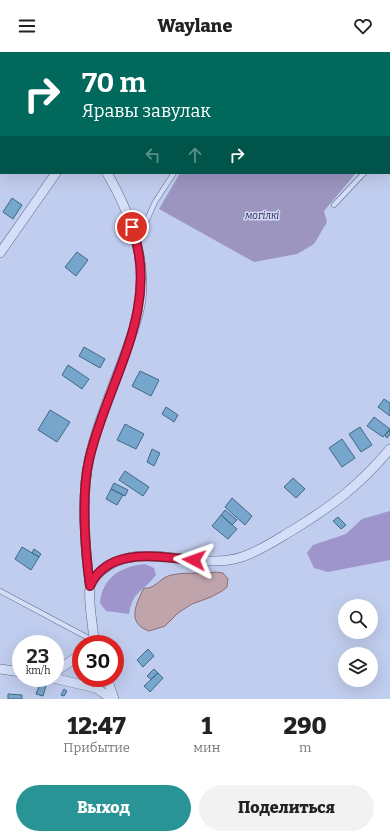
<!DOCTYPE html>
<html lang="ru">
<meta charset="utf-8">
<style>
body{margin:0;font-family:Bitter,serif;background:#f2f2f2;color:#222;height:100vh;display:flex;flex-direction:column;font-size:15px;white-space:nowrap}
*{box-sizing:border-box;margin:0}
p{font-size:13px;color:#767676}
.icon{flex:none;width:22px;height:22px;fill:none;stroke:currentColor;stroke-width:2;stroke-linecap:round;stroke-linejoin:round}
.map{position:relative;height:647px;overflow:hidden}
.side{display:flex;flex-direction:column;background:#fff;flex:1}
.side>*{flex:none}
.banner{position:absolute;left:0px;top:0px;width:390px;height:122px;box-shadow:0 4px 16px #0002;background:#00695c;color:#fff;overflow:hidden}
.tools{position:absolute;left:338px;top:547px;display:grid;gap:8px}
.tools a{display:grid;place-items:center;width:40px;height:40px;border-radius:50%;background:#fff;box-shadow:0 4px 16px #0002;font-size:20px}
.speed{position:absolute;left:12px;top:583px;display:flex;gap:8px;font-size:20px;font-weight:700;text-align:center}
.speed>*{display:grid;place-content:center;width:52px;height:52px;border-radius:50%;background:#fff;box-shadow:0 4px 16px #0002;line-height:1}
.speed small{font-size:10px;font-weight:400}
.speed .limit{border:6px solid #d22;background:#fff;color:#111}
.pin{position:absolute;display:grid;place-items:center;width:34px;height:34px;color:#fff;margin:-17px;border:2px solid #fff;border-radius:50%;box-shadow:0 1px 4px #0007}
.me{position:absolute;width:44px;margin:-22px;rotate:274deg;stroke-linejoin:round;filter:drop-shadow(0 0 3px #0008)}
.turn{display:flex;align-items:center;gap:14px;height:84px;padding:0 16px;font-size:18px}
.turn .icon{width:52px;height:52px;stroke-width:2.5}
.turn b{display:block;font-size:28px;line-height:34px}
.lanes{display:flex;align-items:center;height:38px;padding:0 16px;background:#0003;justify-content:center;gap:20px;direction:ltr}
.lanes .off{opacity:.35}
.eta{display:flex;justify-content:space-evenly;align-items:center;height:68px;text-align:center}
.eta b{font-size:24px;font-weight:800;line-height:28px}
.button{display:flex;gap:8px;margin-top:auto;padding:8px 16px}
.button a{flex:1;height:46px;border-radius:24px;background:#299496;color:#fff;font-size:16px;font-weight:800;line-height:46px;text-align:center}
.button a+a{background:#f2f2f2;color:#222}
header{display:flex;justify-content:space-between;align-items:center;height:52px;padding:0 16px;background:#fff;font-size:18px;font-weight:800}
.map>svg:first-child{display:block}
.green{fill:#9d95cc}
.cemetery{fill:#9b95c0}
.water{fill:#c0a4ab;stroke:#8e6b73}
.building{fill:#77a6cc;stroke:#3f6887}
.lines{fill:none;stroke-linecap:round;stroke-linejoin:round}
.lane-casing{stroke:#596d87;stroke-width:5.5}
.street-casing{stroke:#596d87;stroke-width:10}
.lane{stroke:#d4def9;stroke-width:4.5}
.street{stroke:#d4def9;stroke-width:9}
.route-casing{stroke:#92132f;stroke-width:10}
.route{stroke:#e11d48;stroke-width:7}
.labels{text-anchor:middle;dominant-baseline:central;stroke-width:3;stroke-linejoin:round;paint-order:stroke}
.park-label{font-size:10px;font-style:italic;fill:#312453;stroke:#d1daf5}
</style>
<header><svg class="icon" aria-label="menu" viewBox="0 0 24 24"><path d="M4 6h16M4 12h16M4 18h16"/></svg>Waylane<svg class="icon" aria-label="heart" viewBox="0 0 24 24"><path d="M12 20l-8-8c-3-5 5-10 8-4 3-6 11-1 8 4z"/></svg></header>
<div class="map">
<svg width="390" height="647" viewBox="0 0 390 647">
<rect width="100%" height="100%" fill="#c1cdee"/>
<path class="green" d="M390,459V508L328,520L314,516L307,501L313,493L346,482L362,467Z
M145,512L154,516L156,523C143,540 133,538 129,562L106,559L100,551C102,526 121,514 145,512Z"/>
<path class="cemetery" d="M180,121H356L324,159L327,170L314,192L297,202L254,210L159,157Z"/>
<path class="water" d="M216,520L223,521L228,527L227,535L222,539L211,545L192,552L178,561L165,574L149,579C126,571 136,552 144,536C153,538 160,527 168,524C183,519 200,523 216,520Z"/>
<path class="building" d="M12,146L22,153L13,167L3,160Z
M77,200L88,208L76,224L65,215Z
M84,295L105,307L100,316L79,304Z
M68,313L89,327L82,337L62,323Z
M140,319L159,328L151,344L132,334Z
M384,347L390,351V364L378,355Z
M166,355L178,363L174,370L162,362Z
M50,358L70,370L57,390L38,378Z
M374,365L390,377L383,385L367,374Z
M125,372L144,382L136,397L117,388Z
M360,375L372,393L361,400L349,382Z
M390,377V382L387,386L385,384Z
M342,387L355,406L342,415L329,396Z
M152,397L160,401L154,414L147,410Z
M125,419L149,435L143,444L119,428Z
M293,426L305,437L296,446L284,435Z
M114,431L128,438L125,444L111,437Z
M111,437L123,443L117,453L106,447Z
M232,446L252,464L245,473L225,455Z
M225,458L237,468L232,473L221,463Z
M221,463L237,477L228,487L212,474Z
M338,465L346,473L341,477L333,469Z
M22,495L39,505L31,518L15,507Z
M34,497L41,502L39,505L32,501Z
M148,597L154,604L143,615L137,608Z
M81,613V625L75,619Z
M154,617L158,621L151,627L147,624Z
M158,621L163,626L150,640L144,634Z
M40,632L46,634L43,644L36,642Z
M64,637L67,639L64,644L61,643Z
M8,642L22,643V647H8Z"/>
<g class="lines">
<defs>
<path id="lane" d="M358,0L360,1
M301,1L302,0
M334,153L364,121
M137,190L155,150L174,121
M0,539L94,589"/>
<path id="street" d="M158,1L159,0
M0,46H1
M0,201L56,121
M90,534C85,498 81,444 89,408C97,371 113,335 126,299C132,282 139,265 141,247C146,202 129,159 107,121
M91,592L94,589C93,573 88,550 90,535C91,529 96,524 100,520C139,485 196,520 242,505C260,499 276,488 293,478C332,454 360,433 390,397
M0,617L21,620
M55,620L81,602
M53,626L96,636L112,647
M107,626L114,647"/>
</defs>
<use href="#lane" class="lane-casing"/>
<use href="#street" class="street-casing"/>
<use href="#lane" class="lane"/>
<use href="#street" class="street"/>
</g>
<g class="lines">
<defs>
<path id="route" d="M132,175C162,258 107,329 89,408C81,443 85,498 90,534C108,494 158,505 194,508"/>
</defs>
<use href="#route" class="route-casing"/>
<use href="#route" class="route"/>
</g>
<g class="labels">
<g class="park-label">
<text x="262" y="164">могілкі</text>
</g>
</g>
</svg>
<div class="tools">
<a><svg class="icon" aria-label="search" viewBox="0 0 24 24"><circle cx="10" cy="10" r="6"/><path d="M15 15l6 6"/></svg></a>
<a><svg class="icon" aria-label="layers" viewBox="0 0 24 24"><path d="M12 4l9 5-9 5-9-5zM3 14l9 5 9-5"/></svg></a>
</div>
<div class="speed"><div>23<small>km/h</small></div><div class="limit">30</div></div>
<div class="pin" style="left:132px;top:175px;background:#d93025"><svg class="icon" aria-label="arrive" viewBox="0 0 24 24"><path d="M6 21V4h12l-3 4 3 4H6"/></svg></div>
<svg class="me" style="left:194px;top:508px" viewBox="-20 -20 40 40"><path d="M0-17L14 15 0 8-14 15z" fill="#e11d48" stroke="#fff" stroke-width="4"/></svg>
<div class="banner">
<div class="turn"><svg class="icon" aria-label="right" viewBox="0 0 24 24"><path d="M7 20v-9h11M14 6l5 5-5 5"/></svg><div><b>70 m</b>Яравы завулак</div></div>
<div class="lanes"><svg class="icon off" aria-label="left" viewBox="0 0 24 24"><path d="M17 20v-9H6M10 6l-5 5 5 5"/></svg><svg class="icon off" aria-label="ahead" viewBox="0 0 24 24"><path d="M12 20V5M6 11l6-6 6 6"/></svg><svg class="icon" aria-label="right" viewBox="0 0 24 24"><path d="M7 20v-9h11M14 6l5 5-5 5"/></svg></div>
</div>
</div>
<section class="side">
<div class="eta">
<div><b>12:47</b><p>Прибытие</p></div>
<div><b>1</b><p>мин</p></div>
<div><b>290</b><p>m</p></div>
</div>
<div class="button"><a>Выход</a><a>Поделиться</a></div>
</section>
